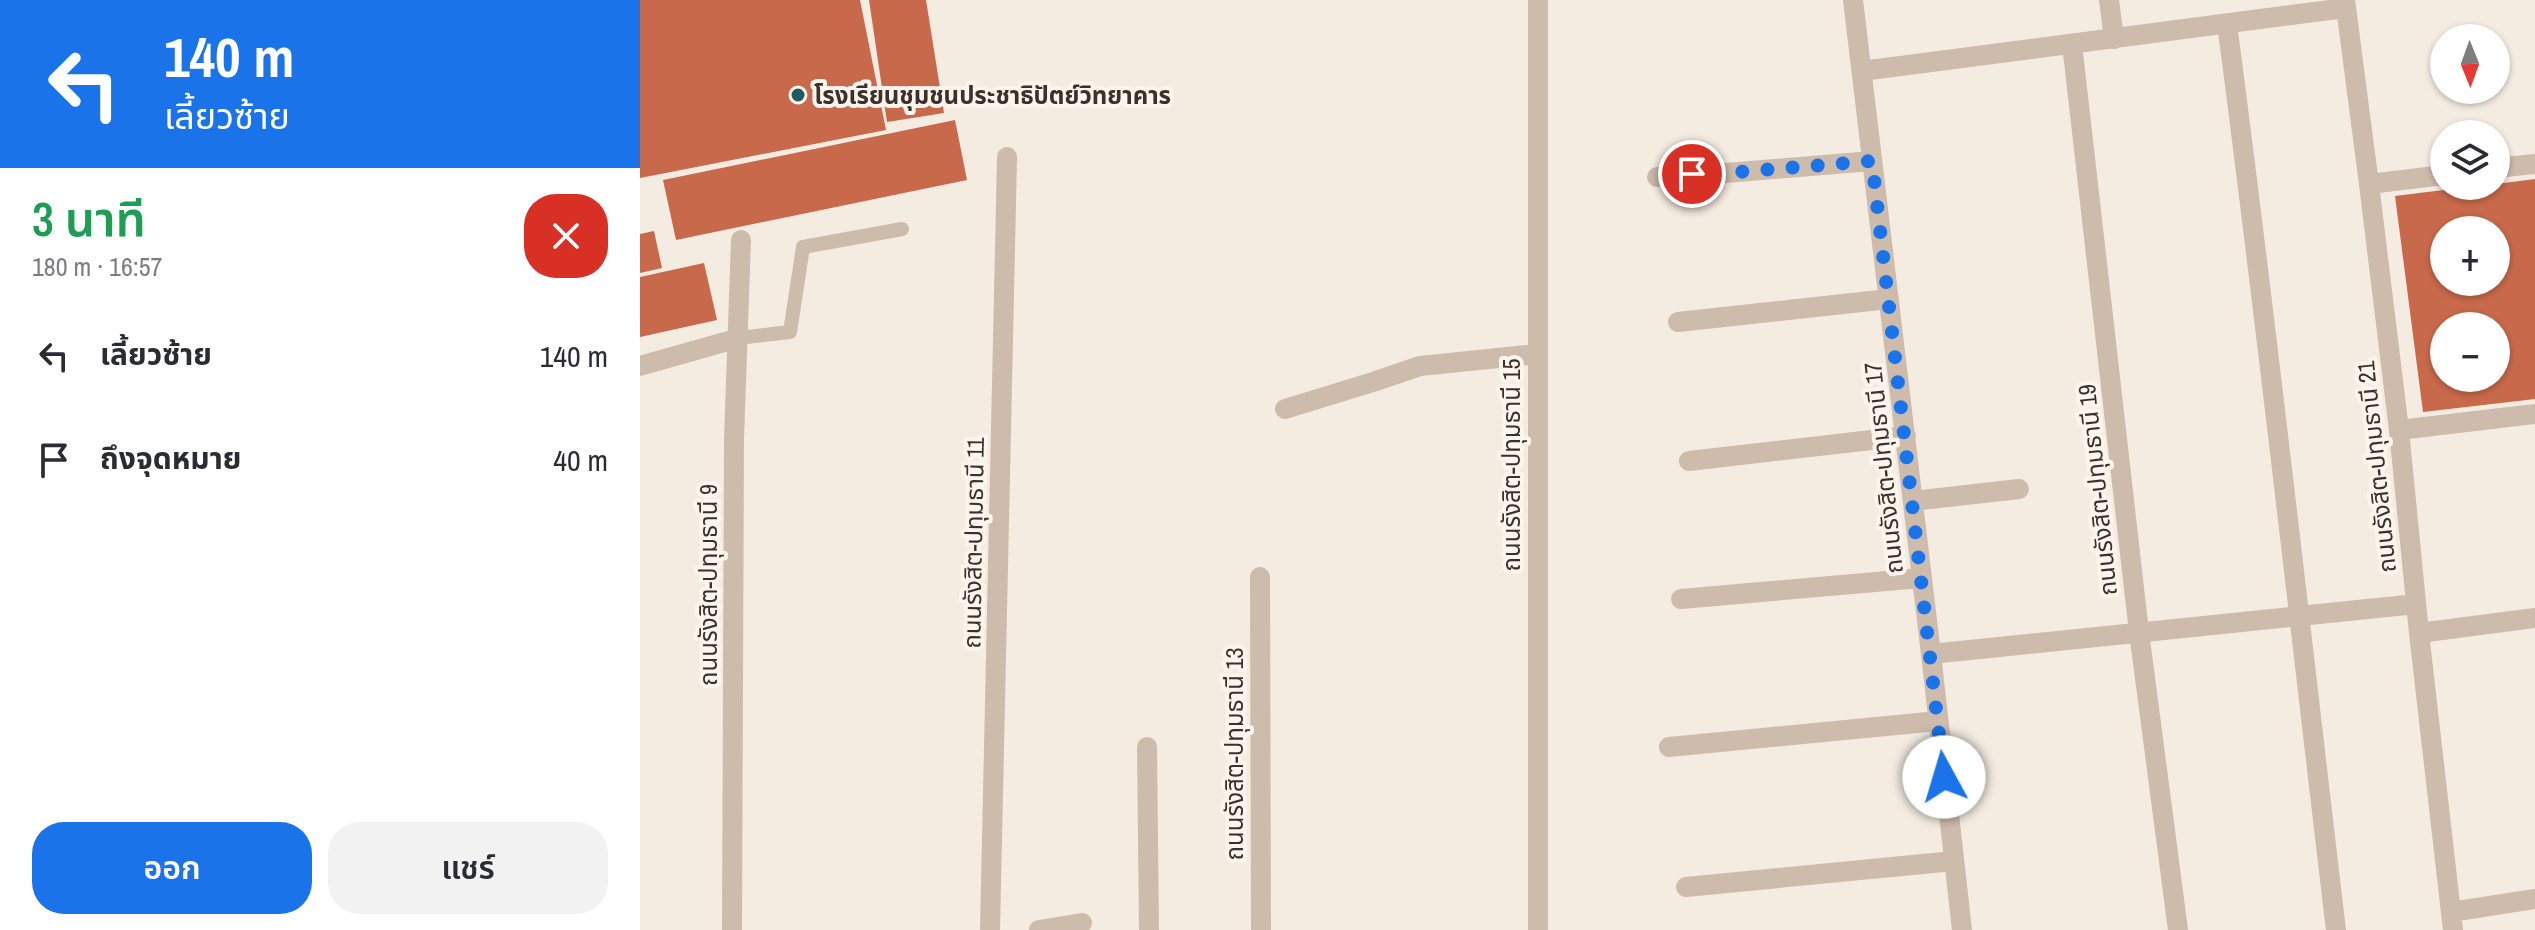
<!DOCTYPE html>
<html lang="th">
<meta charset="utf-8">
<style>
body{margin:0;font-family:"Archivo Narrow","Noto Sans Thai",sans-serif;background:#f2f2f3;color:#2b2b33;height:100vh;display:flex;flex-direction:column;font-size:30px;white-space:nowrap}
*{box-sizing:border-box;margin:0}
p{font-size:26px;color:#7c7c81}
.icon{flex:none;width:44px;height:44px;fill:none;stroke:currentColor;stroke-width:2;stroke-linecap:round;stroke-linejoin:round}
.map{position:relative;flex:1;overflow:hidden}
.panel{display:flex;flex-direction:column;background:#fff;width:640px}
.panel>*{flex:none}
.top-card{background:#1a73e8;color:#fff;overflow:hidden}
.needle{width:52px;rotate:179deg}
.tools{position:absolute;left:1790px;top:24px;display:grid;gap:16px}
.tools a{display:grid;place-items:center;width:80px;height:80px;border-radius:50%;background:#fff;box-shadow:0 2px 6px #0004;font-size:40px}
.pin{position:absolute;display:grid;place-items:center;width:68px;height:68px;color:#fff;margin:-34px;border:4px solid #fff;border-radius:50%;box-shadow:0 2px 8px #0007}
.me{position:absolute;width:88px;margin:-44px;rotate:354deg;stroke-linejoin:round;filter:drop-shadow(0 0 6px #0008)}
.turn{display:flex;align-items:center;gap:28px;height:168px;padding:0 32px;font-size:36px}
.turn .icon{width:104px;height:104px;stroke-width:2.5}
.turn b{display:block;font-size:56px;line-height:68px}
.round{display:grid;place-items:center;flex:none;width:84px;height:84px;border-radius:32px;background:#f2f2f3}
.summary{display:flex;align-items:center;justify-content:space-between;height:136px;padding:0 32px}
h1{font-size:48px;font-weight:600;line-height:60px;color:#1e9e55}
.action{display:flex;gap:16px;margin-top:auto;padding:16px 32px}
.action a{flex:1;height:92px;border-radius:32px;background:#1a73e8;color:#fff;font-size:32px;font-weight:600;line-height:92px;text-align:center}
.action a+a{background:#f2f2f3;color:#2b2b33}
ul{padding:0;list-style:none}
li{display:flex;align-items:center;gap:24px;height:104px;padding:0 32px}
li div{flex:1}
li b{display:block;font-size:30px}
li em{font-style:normal}
main{display:flex;flex:1;min-height:0}
.map>svg:first-child{display:block}
.building{fill:#c8694b;fill-rule:evenodd}
.lines{fill:none;stroke-linecap:round;stroke-linejoin:round}
.service{stroke:#cdbbac;stroke-width:14}
.minor{stroke:#cdbbac;stroke-width:20}
.route{stroke:#1a73e8;stroke-width:14;stroke-dasharray:0 25.2}
.poi-dot{fill:#1f5a5e;stroke:#fbf5ee;stroke-width:3}
.labels{text-anchor:middle;dominant-baseline:central;stroke-width:8;stroke-linejoin:round;paint-order:stroke}
.poi-label{font-size:24px;font-weight:bold;fill:#3b302b;stroke:#fbf5ee;text-anchor:start}
.street-label{font-size:24px;fill:#3b302b;stroke:#fbf5ee}
</style>
<main>
<section class="panel">
<div class="top-card">
<div class="turn"><svg class="icon" aria-label="left" viewBox="0 0 24 24"><path d="M17 20v-9H6M10 6l-5 5 5 5"/></svg><div><b>140 m</b>เลี้ยวซ้าย</div></div>
</div>
<div class="summary"><div><h1>3 นาที</h1><p>180 m · 16:57</p></div><a class="round" style="background:#d93025;color:#fff"><svg class="icon" aria-label="close" viewBox="0 0 24 24"><path d="M6 6l12 12M18 6L6 18"/></svg></a></div>
<ul>
<li><svg class="icon" aria-label="left" viewBox="0 0 24 24"><path d="M17 20v-9H6M10 6l-5 5 5 5"/></svg><div><b>เลี้ยวซ้าย</b></div><em>140 m</em></li>
<li><svg class="icon" aria-label="arrive" viewBox="0 0 24 24"><path d="M6 21V4h12l-3 4 3 4H6"/></svg><div><b>ถึงจุดหมาย</b></div><em>40 m</em></li>
</ul>
<div class="action"><a>ออก</a><a>แชร์</a></div>
</section>
<div class="map">
<svg width="1895" height="930" viewBox="0 0 1895 930">
<rect width="100%" height="100%" fill="#f4ebe1"/>
<path class="building" d="M0,0H220L246,130L0,178Z
M229,0H286L304,113L247,122Z
M315,120L327,180L36,240L23,180Z
M1895,179V399L1783,412L1755,196L1836,186H1856V184ZM1804,230H1856V282H1804ZM1804,326H1856V378H1804Z
M14,231L22,268L0,273V234Z
M64,263L77,320L0,337V277Z"/>
<g class="lines">
<path class="service" d="M99,338L150,332L163,247L262,229"/>
<path class="minor" d="M898,0V930
M1213,0L1291,654L1322,930
M1469,0L1474,39
M1705,0L1729,184L1759,430L1779,633L1813,930
M1587,24C1627,325 1660,628 1696,930
M1432,44L1499,632L1538,930
M1222,71L1705,8
M1856,168L1895,164
M1017,177L1086,173L1232,161
M1729,184L1804,175
M1038,322L1249,299
M0,366L99,338
M645,409L733,382L780,366L897,354
M1759,430L1895,414
M1049,461L1266,436
M1273,501L1379,489
M620,577L621,930
M1041,599L1281,578
M1779,633L1895,618
M1291,654L1776,604
M507,747L509,930
M1029,747L1298,721
M1046,887L1314,861
M1811,912L1895,899
M92,930L94,439L101,240
M350,930L367,157
M399,930L442,923"/>
</g>
<g class="lines">
<path class="route" d="M1052,174L1086,173L1232,161L1304,777"/>
</g>
<circle class="poi-dot" cx="158" cy="95" r="8"/>
<g class="labels">
<g class="poi-label">
<text x="174" y="95">โรงเรียนชุมชนประชาธิปัตย์วิทยาคาร</text>
</g>
<g class="street-label">
<text transform="translate(871 465) rotate(-90)">ถนนรังสิต-ปทุมธานี 15</text>
<text transform="translate(1736 467) rotate(-96)">ถนนรังสิต-ปทุมธานี 21</text>
<text transform="translate(1243 468) rotate(-96)">ถนนรังสิต-ปทุมธานี 17</text>
<text transform="translate(1457 490) rotate(-96)">ถนนรังสิต-ปทุมธานี 19</text>
<text transform="translate(333 543) rotate(-89)">ถนนรังสิต-ปทุมธานี 11</text>
<text transform="translate(68 585) rotate(-90)">ถนนรังสิต-ปทุมธานี 9</text>
<text transform="translate(594 754) rotate(-90)">ถนนรังสิต-ปทุมธานี 13</text>
</g>
</g>
</svg>
<div class="tools">
<a><svg class="needle" viewBox="-14 -14 28 28"><path d="M0-13l5 13h-10z" fill="#e53935"/><path d="M0 13l5-13h-10z" fill="#7c7c81"/></svg></a>
<a><svg class="icon" aria-label="layers" viewBox="0 0 24 24"><path d="M12 4l9 5-9 5-9-5zM3 14l9 5 9-5"/></svg></a>
<a>+</a>
<a>−</a>
</div>
<div class="pin" style="left:1052px;top:174px;background:#d93025"><svg class="icon" aria-label="arrive" viewBox="0 0 24 24"><path d="M6 21V4h12l-3 4 3 4H6"/></svg></div>
<svg class="me" style="left:1304px;top:777px" viewBox="-20 -20 40 40"><circle r="19" fill="#fff"/><path d="M0-13L10 11 0 6-10 11z" fill="#1a73e8"/></svg>
</div>
</main>
